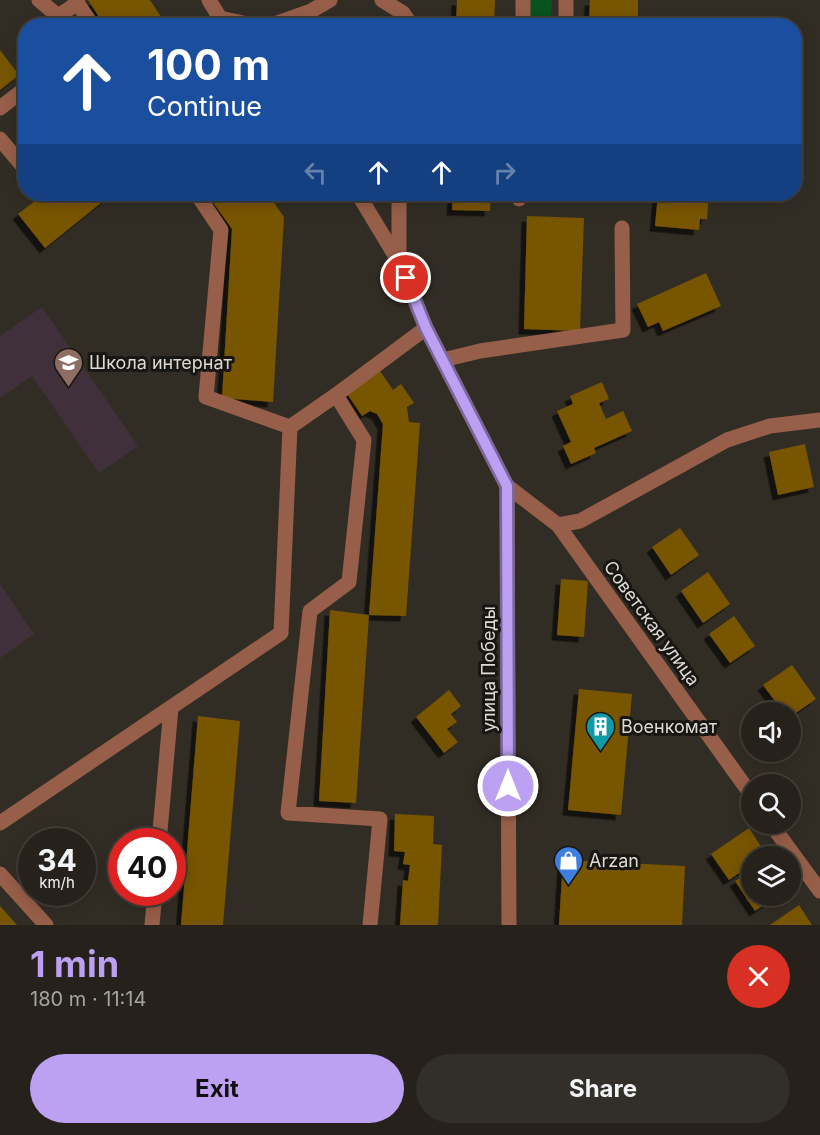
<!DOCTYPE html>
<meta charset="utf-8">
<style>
body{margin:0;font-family:Inter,sans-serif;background:#322f28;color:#f1f3f6;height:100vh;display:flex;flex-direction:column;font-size:22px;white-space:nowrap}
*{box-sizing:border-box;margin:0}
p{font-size:20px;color:#a4a4a3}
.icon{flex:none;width:33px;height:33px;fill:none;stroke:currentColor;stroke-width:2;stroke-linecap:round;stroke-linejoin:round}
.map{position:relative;height:925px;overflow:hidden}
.side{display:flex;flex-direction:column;background:#26221b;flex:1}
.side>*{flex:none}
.top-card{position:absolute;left:18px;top:18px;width:784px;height:183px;border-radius:24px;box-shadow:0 3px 15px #0003,0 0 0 2px #423f3a;background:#1a4fa0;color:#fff;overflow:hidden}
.tools{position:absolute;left:741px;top:702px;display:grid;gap:12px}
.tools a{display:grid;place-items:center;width:60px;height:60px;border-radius:50%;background:#26221b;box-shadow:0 3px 15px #0003,0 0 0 2px #423f3a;font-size:30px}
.speed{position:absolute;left:18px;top:828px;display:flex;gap:12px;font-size:30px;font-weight:700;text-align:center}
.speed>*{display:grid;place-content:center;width:78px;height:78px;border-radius:50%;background:#26221b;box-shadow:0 3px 15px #0003,0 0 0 2px #423f3a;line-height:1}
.speed small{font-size:15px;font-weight:400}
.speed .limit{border:9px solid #d22;background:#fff;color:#111}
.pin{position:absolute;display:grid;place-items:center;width:51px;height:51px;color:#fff;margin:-26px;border:3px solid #fff;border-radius:50%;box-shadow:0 2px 6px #0007}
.me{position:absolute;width:66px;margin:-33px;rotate:0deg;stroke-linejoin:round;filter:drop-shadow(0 0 4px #0008)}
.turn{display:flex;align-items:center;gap:21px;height:126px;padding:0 30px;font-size:27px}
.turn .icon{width:78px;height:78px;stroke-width:2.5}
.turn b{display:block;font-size:42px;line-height:51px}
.lanes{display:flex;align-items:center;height:57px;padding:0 30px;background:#0003;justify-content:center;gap:30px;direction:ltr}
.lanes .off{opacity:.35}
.round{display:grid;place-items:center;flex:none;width:63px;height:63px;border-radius:32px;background:#322f28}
.headline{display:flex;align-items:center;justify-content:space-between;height:102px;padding:0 30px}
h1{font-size:36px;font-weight:700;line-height:45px;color:#bca0f2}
.action{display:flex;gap:12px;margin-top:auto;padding:12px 30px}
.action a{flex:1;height:69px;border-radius:36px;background:#bca0f2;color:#111;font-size:24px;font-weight:700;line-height:69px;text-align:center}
.action a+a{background:#322f28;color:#f1f3f6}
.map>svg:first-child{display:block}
.education{fill:#40303b}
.green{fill:#08531e}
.building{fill:#785504;filter:url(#shadow)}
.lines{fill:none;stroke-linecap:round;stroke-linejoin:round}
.minor{stroke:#975f49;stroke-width:15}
.route-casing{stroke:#7a689d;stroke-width:15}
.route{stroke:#bca0f2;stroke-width:10}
.labels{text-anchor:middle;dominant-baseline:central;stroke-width:6;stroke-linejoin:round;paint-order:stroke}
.poi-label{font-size:18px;fill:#ddd9d4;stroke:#181612;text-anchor:start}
.street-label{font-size:18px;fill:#ddd9d4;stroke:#181612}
</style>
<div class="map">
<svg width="820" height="925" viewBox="0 0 820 925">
<defs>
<filter id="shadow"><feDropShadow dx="-5.5" dy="5.5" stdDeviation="0" flood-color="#0009"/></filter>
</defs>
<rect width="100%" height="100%" fill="#322d24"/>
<path class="education" d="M42,307L138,446L99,473L32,376L0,398V336Z
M0,584L34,634L0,658Z"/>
<path class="green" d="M527,0H552L551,22L527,21Z"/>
<path class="building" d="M88,0H150L167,26H105Z
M457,0H495L494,26H456Z
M590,0H638V26H589Z
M0,50L19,75L0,90Z
M44,194H112L45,248L18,214Z
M207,194H268L284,217L273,402L222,398L232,229Z
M453,194H491L490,211L452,210Z
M658,194H709L707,219H700L699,230L655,226Z
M527,216L584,218L580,331L524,329Z
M706,273L721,306L663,331L659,322L648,327L637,304Z
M376,365L393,390L401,384L414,403L407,407L409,422L420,423L406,616L369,615L356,803L319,801L330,610L369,615L383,424L377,414L370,411L362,416L344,389Z
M602,382L609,399L599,403L606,419L623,411L632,431L594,448L596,453L571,464L563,446L571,442L557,411L573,404L570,396Z
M805,444L814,487L778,495L769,452Z
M680,528L699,555L671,575L652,547Z
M708,572L730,604L703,623L681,591Z
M561,579L588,581L584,637L557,635Z
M734,616L755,646L730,663L709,634Z
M792,665L816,699L790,717V712H783L763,685Z
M579,689L632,694L621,815L568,810Z
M449,690L461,706L451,714L457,722L447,729L458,742L444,753L416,717Z
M198,716L240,721L223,925H181Z
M395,814L434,816L433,844L442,845L438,925H400L403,880L408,881L410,865L403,864L405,852L394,851Z
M749,828L766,854L762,856H752V864L729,880L711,854Z
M563,860L685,866L682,925H559Z
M752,870V896H777L755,911L735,881Z
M799,905L812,925H770Z
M0,906L17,925H0Z"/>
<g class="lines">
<path class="minor" d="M39,0L58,16L78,3
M75,0L93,26
M209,0L220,18L226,24
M382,0L403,13L412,26
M209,26L220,18L256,26
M263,26L277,23L311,11L330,0
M523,26V0
M566,26V0
M0,108L26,88
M0,139L26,170
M197,194L221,230L206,397L290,427
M358,194L399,262L426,328L507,486L558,525L752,796
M399,194V262
M519,199V194
M443,360L480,351L623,330L622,228
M336,395L364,440L349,582L310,611L288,813L380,819L370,925
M507,486L509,925
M558,525L580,521L727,440L770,426L820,420
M0,823L281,633L290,427L336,395L426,328
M771,824L820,891
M159,842L171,708
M0,874L46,925
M152,925L155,892"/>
</g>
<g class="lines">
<defs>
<path id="route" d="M406,278L426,328L507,486L508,786"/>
</defs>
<use href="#route" class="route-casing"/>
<use href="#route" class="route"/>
</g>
<defs>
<symbol id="school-pin" viewBox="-11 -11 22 30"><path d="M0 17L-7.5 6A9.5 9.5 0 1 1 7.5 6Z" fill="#8d6e63" stroke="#181612"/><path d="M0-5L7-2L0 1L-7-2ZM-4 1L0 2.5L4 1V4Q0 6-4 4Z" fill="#fff"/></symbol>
<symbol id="building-pin" viewBox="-11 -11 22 30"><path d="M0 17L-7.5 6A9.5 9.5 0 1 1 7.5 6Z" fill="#0f9aa8" stroke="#181612"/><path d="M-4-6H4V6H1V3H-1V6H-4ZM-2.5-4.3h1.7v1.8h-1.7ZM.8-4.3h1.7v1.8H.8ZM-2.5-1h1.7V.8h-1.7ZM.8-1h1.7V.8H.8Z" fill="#fff"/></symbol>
<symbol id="shop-pin" viewBox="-11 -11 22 30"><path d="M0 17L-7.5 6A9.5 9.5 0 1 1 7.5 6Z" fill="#3f7fe0" stroke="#181612"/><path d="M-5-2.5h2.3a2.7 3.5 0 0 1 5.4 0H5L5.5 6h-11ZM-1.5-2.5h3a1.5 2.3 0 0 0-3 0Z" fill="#fff"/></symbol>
</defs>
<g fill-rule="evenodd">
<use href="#school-pin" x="52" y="346" width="33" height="45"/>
<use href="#building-pin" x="584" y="710" width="33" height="45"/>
<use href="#shop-pin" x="552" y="844" width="33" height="45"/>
</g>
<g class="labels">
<g class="poi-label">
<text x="89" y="362">Школа интернат</text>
<text x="621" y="726">Военкомат</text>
<text x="589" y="860">Arzan</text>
</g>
<g class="street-label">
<text transform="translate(652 623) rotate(54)">Советская улица</text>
<text transform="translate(488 669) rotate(-90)">улица Победы</text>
</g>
</g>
</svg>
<div class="tools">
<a><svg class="icon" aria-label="sound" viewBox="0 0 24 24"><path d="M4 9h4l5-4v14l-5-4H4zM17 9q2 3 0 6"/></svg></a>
<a><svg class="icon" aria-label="search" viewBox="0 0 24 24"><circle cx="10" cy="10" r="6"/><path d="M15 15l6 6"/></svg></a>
<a><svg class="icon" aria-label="layers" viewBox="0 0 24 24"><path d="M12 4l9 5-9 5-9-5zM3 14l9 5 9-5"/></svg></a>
</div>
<div class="speed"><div>34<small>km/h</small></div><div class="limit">40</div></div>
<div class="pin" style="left:406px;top:278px;background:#d93025"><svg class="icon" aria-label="arrive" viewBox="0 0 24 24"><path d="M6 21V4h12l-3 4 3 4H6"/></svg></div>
<svg class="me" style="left:508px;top:786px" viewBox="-20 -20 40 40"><circle r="17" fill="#bca0f2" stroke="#fff" stroke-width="3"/><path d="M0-11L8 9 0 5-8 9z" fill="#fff"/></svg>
<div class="top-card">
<div class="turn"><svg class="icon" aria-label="ahead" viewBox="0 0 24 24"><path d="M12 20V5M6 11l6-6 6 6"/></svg><div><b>100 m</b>Continue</div></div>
<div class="lanes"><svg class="icon off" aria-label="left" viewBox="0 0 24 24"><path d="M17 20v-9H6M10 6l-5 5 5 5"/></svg><svg class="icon" aria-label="ahead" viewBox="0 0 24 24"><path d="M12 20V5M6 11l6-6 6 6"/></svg><svg class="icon" aria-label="ahead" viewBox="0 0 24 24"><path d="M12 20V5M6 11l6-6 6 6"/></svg><svg class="icon off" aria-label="right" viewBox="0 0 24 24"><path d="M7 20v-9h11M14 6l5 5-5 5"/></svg></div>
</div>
</div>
<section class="side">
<div class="headline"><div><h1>1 min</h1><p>180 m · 11:14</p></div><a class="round" style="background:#d93025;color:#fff"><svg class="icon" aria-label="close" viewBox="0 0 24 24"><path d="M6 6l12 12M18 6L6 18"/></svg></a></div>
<div class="action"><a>Exit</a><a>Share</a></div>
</section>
